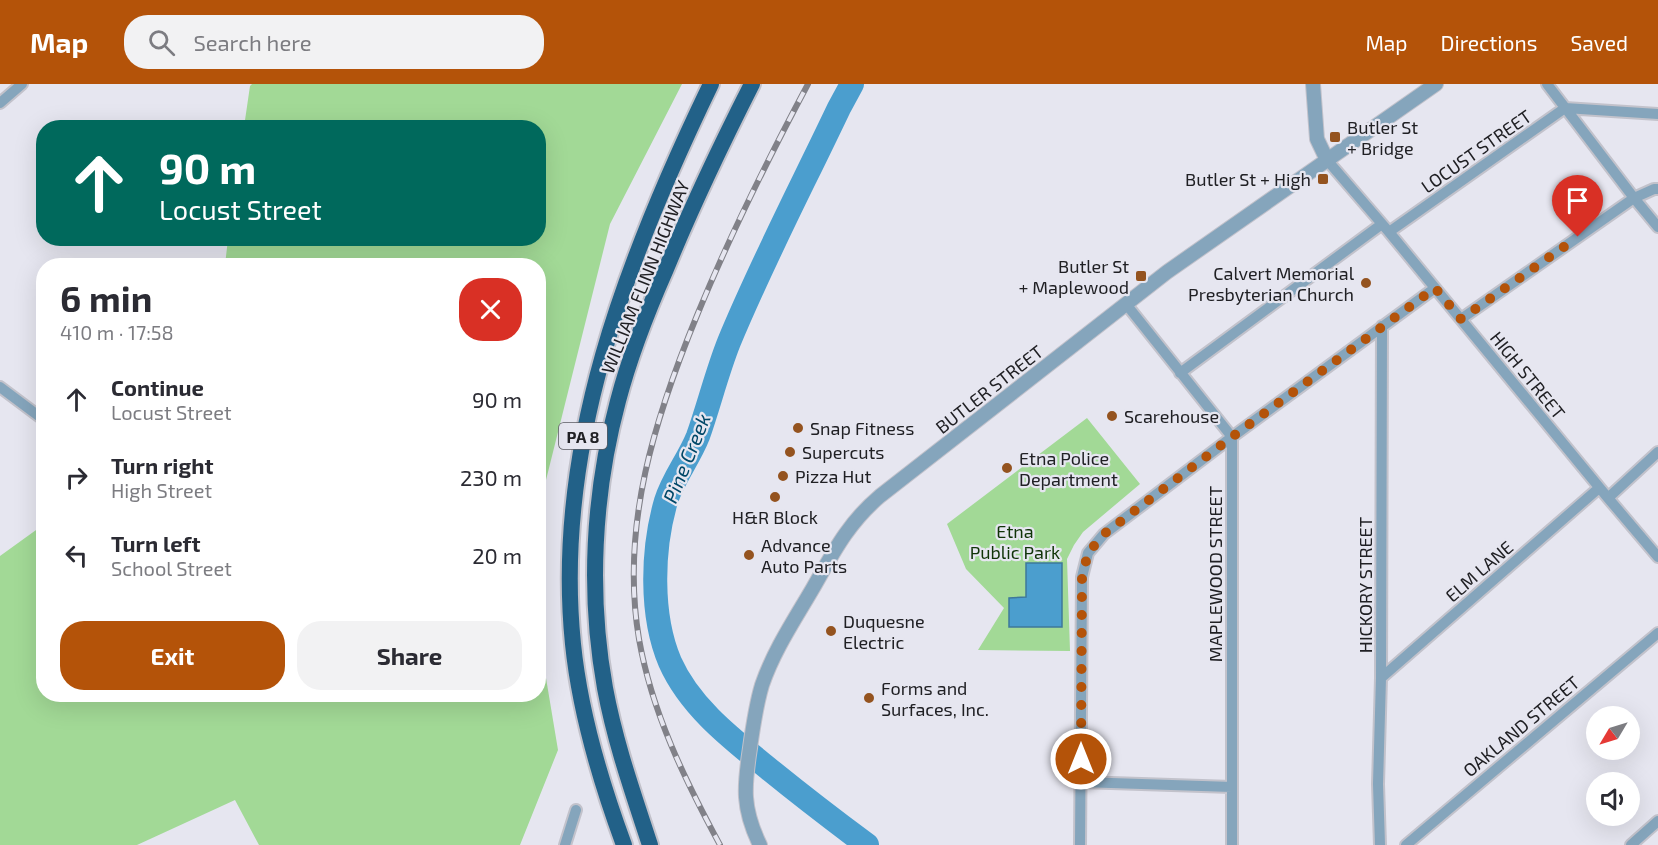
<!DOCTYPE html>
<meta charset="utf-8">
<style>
body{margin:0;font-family:"Exo 2",sans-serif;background:#f2f2f3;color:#2b2b33;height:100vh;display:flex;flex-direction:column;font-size:22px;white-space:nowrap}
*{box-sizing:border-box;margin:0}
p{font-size:20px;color:#7c7c81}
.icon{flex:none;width:33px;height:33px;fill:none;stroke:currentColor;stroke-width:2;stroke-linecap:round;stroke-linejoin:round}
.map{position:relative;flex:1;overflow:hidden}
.panel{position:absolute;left:36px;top:174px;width:510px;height:444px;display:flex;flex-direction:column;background:#fff;border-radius:24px;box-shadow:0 6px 24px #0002}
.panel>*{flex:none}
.guide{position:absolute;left:36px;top:36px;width:510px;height:126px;border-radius:24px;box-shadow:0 6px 24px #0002;background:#00695c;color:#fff;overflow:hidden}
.needle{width:39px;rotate:232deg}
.controls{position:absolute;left:1586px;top:622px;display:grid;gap:12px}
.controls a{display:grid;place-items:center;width:54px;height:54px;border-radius:50%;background:#fff;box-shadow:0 6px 24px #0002;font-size:30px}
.pin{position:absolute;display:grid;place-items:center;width:51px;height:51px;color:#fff;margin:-62px -26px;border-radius:50% 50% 50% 0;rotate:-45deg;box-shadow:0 0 6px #0007}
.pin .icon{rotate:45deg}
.me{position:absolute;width:66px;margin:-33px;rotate:0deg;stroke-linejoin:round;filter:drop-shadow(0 0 4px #0008)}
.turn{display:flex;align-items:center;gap:21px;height:126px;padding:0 24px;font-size:27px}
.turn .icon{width:78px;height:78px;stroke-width:2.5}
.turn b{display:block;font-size:42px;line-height:51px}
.round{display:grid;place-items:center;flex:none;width:63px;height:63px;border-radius:24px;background:#f2f2f3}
.summary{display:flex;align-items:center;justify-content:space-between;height:102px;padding:0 24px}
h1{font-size:36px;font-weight:700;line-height:45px}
.action{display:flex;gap:12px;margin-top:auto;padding:12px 24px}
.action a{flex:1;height:69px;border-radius:24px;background:#b45309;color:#fff;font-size:24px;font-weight:700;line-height:69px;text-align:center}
.action a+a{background:#f2f2f3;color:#2b2b33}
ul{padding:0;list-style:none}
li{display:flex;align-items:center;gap:18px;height:78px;padding:0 24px}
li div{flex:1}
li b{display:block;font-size:22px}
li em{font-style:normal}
header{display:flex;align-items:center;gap:36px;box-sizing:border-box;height:84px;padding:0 30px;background:#b45309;color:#fff}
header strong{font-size:28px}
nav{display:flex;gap:33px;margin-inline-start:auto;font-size:21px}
.search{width:420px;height:54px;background:#f2f2f3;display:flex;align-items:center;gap:15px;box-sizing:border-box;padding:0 21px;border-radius:24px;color:#7c7c81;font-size:22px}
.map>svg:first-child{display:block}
.green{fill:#a2d996}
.water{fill:#4b9ece;stroke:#3e789b;stroke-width:1.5}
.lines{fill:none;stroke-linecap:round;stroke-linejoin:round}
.river{stroke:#4b9ece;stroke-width:24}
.minor-casing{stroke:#c2c2cb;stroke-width:14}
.tertiary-casing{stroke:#c2c2cb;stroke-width:16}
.trunk-casing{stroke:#c2c2cb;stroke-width:20}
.minor{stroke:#85a5bc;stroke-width:10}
.tertiary{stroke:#85a5bc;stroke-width:14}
.trunk{stroke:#226188;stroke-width:16}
.rail-casing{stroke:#818188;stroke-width:6}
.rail{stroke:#e6e6f0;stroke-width:4;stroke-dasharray:11;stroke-linecap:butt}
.route{stroke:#b45309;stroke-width:10;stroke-dasharray:0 18}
.poi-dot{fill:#94531f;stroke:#e6e6f0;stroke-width:2}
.labels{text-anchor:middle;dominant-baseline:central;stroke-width:4.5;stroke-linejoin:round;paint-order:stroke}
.shield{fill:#e6e6f0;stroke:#5b5b61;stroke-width:1.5}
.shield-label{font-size:16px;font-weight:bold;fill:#202024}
.poi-label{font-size:18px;fill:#202024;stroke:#e6e6f0;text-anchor:start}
.street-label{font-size:18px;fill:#202024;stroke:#e6e6f0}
.park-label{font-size:18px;fill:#103407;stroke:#e6e6f0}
.water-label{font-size:20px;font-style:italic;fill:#004768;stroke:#e6e6f0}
</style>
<header>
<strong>Map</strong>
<div class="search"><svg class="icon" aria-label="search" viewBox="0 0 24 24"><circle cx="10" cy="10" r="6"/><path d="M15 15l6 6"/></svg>Search here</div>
<nav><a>Map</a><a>Directions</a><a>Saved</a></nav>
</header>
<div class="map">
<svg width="1658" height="761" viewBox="0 0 1658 761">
<rect width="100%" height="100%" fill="#e6e6f0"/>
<path class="green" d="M252,0H682L610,140L539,424L538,182L225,181L228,155L538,154V44L244,43L250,2Z
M1087,334L1140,400L1083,448L1074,461L1067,475L1070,567L978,566L1004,524L966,485L947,440Z
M43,441L44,610H538L539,552L558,666L520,761H259L235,716L137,761H0V472Z"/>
<path class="water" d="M1026,479H1062V543H1009V514L1026,513Z"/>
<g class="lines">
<path class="river" d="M852,0L839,24C802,102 762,178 729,258C717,288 709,321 698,352C689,375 673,394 666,417C652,465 650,531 670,578C689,621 728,652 764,681C797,708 832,735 867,761"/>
<defs>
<path id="minor" d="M1547,0L1634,114L1658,143
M0,19L22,0
M1327,76L1389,148L1608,414L1658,473
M1389,148L1565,24L1658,30
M1126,220L1232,353V761
M1461,235L1634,114L1654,105H1658
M1180,289L1382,140
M0,303L44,336
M1608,414L1658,368
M1381,594L1599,404
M1081,698L1232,703
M565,761L576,726
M1080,761L1082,493L1088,469L1104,450L1232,353L1435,204
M1380,761L1378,700L1381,594L1382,242
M1406,761L1658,549
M1631,761L1658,737"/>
<path id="tertiary" d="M1313,0L1317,55L1327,76
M760,761C742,724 744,703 750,664C753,642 756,621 762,601C774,566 795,535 813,504C833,469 848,439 880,412L1167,188L1436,0"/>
<path id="trunk" d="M624,761C600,696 580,629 573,560C553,363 627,174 711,0
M650,761C633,709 615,658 605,604C588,510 593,410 618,317C630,271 647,228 666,185C692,122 721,61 752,0"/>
</defs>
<use href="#minor" class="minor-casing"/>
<use href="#tertiary" class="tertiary-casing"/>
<use href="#trunk" class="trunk-casing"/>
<use href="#minor" class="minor"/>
<use href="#tertiary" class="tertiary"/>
<use href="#trunk" class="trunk"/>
<defs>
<path id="rail" d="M720,761C685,696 652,629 639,555C620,442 655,333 698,229C730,151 768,75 808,0"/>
</defs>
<use href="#rail" class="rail-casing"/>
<use href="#rail" class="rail"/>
</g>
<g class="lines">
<path class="route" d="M1081,675L1082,493L1088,469L1104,450L1232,353L1435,204L1461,235L1578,153"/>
</g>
<g class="poi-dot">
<rect x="1329" y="47" width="12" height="12" rx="3"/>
<rect x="1317" y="89" width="12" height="12" rx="3"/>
<rect x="1135" y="186" width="12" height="12" rx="3"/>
<circle cx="1366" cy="199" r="6"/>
<circle cx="1112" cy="332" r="6"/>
<circle cx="798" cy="344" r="6"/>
<circle cx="790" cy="368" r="6"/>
<circle cx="1007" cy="384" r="6"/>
<circle cx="783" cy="392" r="6"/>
<circle cx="775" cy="413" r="6"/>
<circle cx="749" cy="471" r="6"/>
<circle cx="831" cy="547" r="6"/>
<circle cx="869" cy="614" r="6"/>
</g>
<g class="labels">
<rect class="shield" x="559" y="339" width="48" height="26" rx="4.5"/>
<g class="shield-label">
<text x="583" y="352">PA 8</text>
</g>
<g class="poi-label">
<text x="1347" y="43">Butler St<tspan x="1347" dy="21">+ Bridge</tspan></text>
<text x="1311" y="95" text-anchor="end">Butler St + High</text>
<text x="1129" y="182" text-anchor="end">Butler St<tspan x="1129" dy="21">+ Maplewood</tspan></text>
<text x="1354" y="189" text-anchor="end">Calvert Memorial<tspan x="1354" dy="21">Presbyterian Church</tspan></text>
<text x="1124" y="332">Scarehouse</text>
<text x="810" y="344">Snap Fitness</text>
<text x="802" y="368">Supercuts</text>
<text x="1019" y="374">Etna Police<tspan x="1019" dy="21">Department</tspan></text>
<text x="795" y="392">Pizza Hut</text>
<text x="775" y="433" text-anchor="middle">H&amp;R Block</text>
<text x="761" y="461">Advance<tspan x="761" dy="21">Auto Parts</tspan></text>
<text x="843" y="537">Duquesne<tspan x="843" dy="21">Electric</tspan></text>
<text x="881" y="604">Forms and<tspan x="881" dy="21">Surfaces, Inc.</tspan></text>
</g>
<g class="street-label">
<text transform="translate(1476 67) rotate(-35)">LOCUST STREET</text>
<text transform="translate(645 193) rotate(-68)">WILLIAM FLINN HIGHWAY</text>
<text transform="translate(1528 291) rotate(51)">HIGH STREET</text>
<text transform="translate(989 305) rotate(-38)">BUTLER STREET</text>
<text transform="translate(1479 487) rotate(-41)">ELM LANE</text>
<text transform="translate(1215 490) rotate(-90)">MAPLEWOOD STREET</text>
<text transform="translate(1365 501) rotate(-90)">HICKORY STREET</text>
<text transform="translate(1521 642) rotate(-40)">OAKLAND STREET</text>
</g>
<g class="park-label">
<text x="1015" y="447">Etna<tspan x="1015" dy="21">Public Park</tspan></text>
</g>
<g class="water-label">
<text transform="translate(686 374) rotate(-68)">Pine Creek</text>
</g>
</g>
</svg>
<div class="controls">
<a><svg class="needle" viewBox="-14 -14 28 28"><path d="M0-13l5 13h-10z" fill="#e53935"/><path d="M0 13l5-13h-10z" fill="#7c7c81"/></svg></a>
<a><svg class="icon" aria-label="sound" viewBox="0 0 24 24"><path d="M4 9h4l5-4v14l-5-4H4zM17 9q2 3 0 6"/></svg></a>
</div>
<div class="pin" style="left:1578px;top:153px;background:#d93025"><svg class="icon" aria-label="arrive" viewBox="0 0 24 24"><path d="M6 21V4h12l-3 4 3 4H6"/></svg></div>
<svg class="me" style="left:1081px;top:675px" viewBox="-20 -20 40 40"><circle r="17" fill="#b45309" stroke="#fff" stroke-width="3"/><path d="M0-11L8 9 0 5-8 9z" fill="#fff"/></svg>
<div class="guide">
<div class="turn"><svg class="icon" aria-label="ahead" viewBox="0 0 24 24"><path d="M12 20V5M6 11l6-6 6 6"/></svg><div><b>90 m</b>Locust Street</div></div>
</div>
<section class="panel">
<div class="summary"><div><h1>6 min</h1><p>410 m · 17:58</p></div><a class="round" style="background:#d93025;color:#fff"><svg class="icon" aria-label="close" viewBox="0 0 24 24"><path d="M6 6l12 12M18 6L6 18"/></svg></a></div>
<ul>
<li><svg class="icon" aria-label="ahead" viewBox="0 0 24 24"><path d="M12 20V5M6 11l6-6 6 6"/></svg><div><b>Continue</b><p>Locust Street</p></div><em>90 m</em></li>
<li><svg class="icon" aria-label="right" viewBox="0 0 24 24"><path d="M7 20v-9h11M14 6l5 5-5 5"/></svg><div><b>Turn right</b><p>High Street</p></div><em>230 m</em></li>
<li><svg class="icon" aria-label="left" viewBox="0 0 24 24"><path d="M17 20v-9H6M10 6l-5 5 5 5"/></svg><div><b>Turn left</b><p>School Street</p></div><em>20 m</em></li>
</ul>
<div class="action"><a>Exit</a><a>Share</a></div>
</section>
</div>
